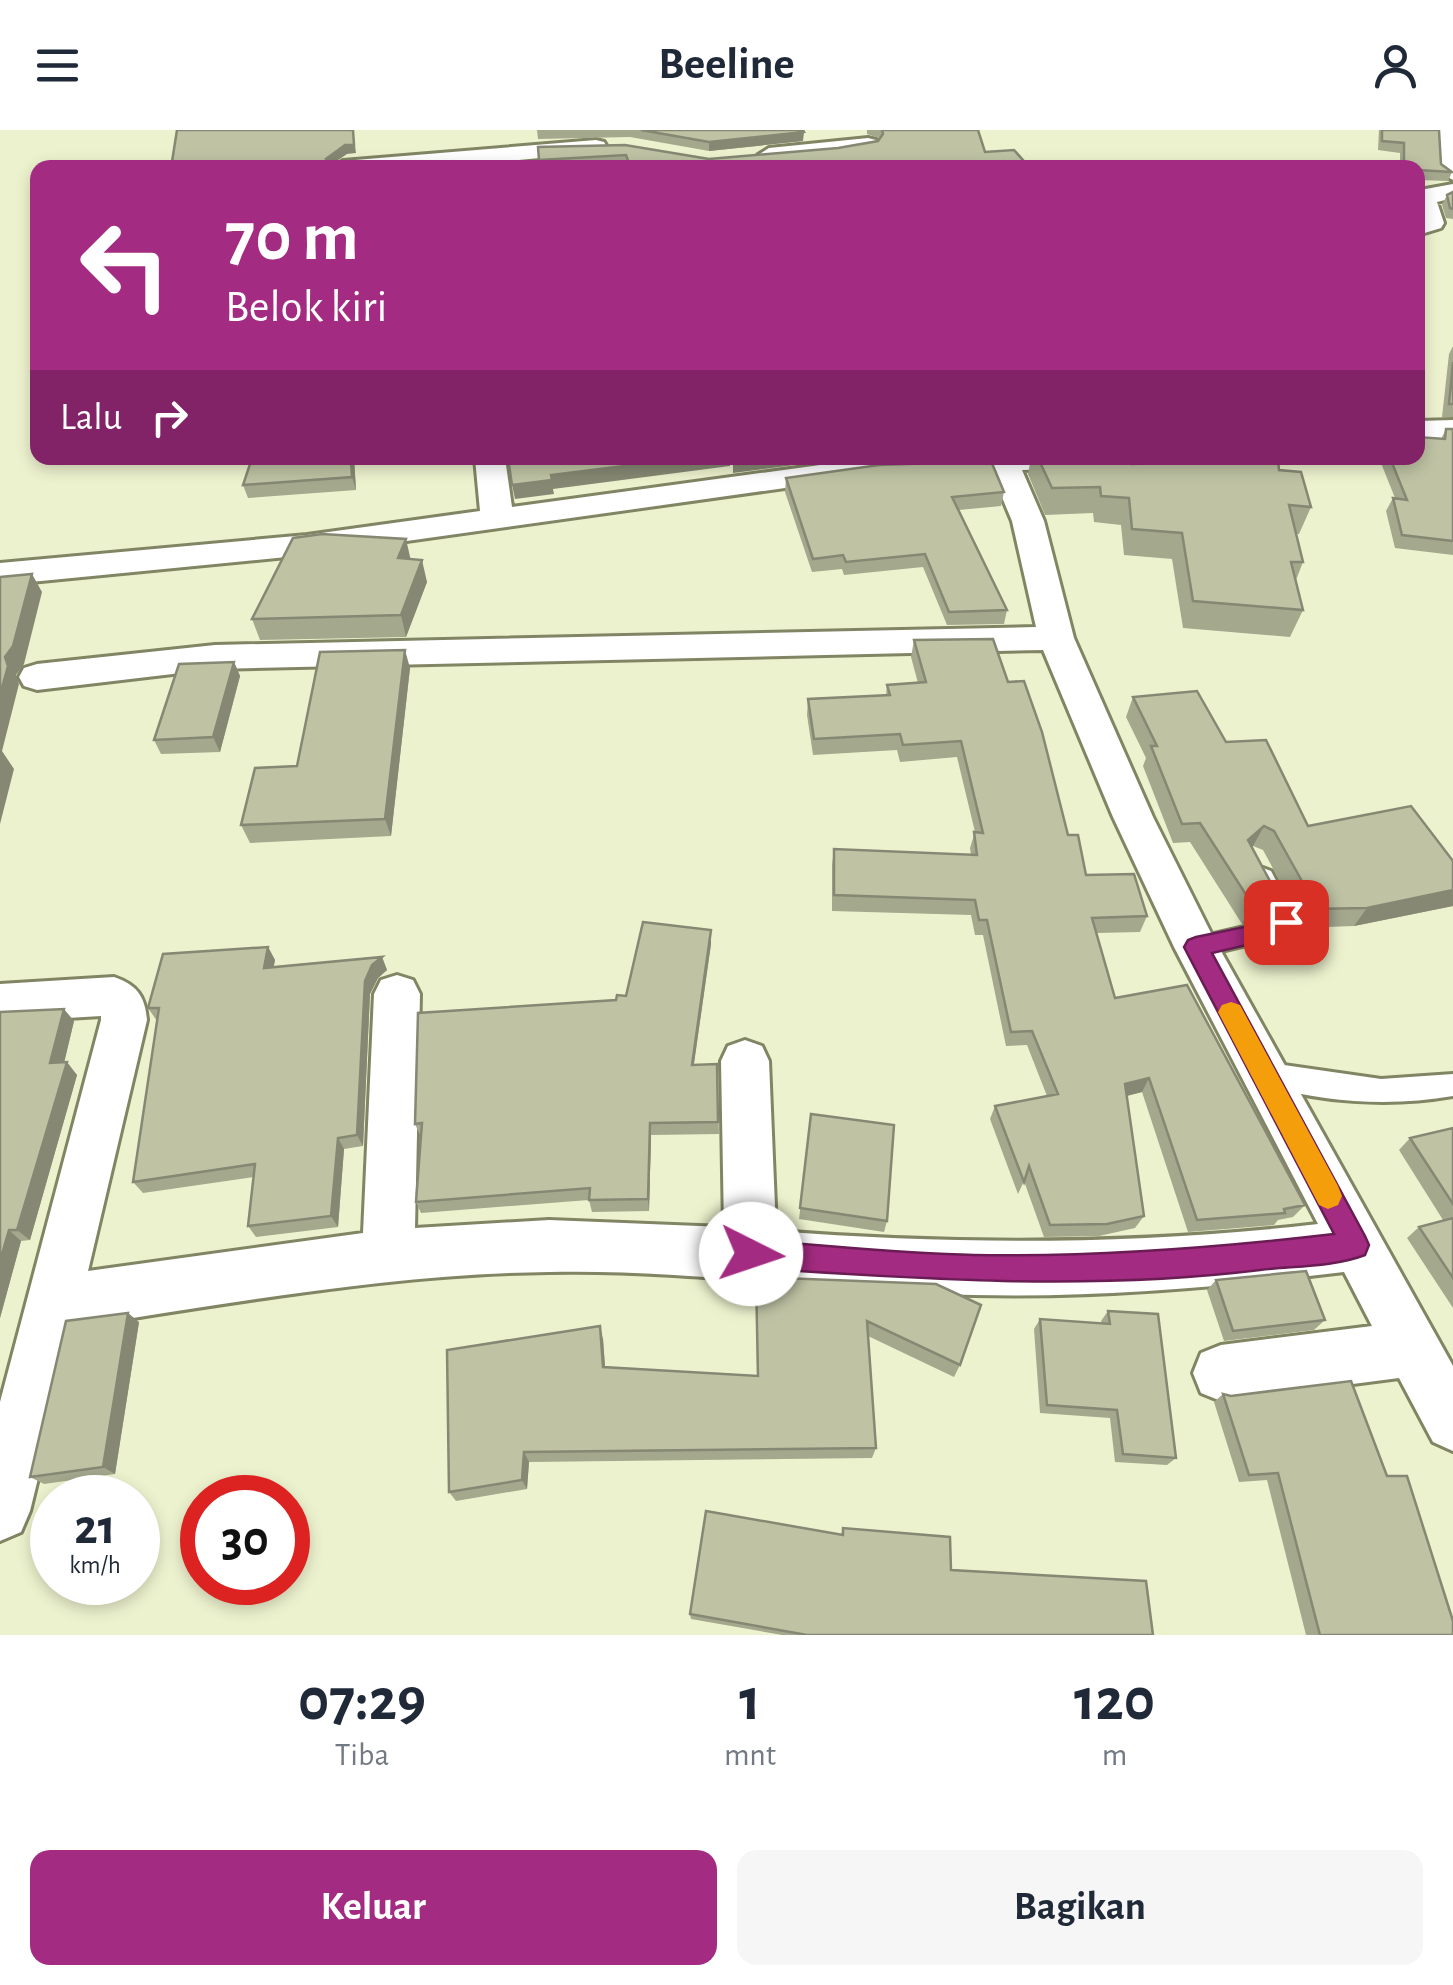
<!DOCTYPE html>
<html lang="id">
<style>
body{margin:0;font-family:"Alegreya Sans",sans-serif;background:#f6f6f7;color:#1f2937;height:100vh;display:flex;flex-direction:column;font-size:38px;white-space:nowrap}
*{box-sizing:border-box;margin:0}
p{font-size:32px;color:#747a83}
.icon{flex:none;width:55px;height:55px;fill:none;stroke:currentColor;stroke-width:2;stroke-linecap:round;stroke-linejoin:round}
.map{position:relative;height:1505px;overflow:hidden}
.drawer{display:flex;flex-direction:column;background:#fff;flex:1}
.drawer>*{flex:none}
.top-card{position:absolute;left:30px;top:30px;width:1395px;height:305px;border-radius:20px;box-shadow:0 5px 15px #0003;background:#a32b81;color:#fff;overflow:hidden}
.speed{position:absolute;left:30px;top:1345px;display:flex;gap:20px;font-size:50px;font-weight:700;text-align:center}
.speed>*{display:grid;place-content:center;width:130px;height:130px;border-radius:50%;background:#fff;box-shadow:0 5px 15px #0003;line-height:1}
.speed small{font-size:25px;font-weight:400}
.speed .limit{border:15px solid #d22;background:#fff;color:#111}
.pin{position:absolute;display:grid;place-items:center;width:85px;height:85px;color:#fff;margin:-42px;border-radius:20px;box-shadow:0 5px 15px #0006}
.me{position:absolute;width:110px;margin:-55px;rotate:94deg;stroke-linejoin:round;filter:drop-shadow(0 0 8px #0008)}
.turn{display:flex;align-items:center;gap:35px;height:210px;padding:0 30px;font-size:45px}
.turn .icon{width:130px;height:130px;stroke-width:2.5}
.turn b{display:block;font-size:70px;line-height:85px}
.then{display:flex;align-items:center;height:95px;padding:0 30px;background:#0003;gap:20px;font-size:38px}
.eta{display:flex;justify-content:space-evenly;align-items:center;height:170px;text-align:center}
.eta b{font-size:60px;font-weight:700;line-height:70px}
.primary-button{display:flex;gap:20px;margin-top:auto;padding:20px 30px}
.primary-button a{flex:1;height:115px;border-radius:20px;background:#a32b81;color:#fff;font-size:40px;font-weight:700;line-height:115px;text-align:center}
.primary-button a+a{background:#f6f6f7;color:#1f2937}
header{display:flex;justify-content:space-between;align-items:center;height:130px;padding:0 30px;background:#fff;font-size:45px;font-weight:700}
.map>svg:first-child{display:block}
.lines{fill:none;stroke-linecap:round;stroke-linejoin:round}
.lane-casing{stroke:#828564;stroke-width:6}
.street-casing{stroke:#828564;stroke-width:6}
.lane{fill:#fff;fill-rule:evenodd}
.street{fill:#fff;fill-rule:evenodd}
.wall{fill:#a4a88d}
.shaded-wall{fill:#868873}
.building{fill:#bfc3a4;stroke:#868873;stroke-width:2.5}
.route{fill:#a32b81;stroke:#6a1c54;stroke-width:2.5}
.slow{fill:#f59e0b}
</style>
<header><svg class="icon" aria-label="menu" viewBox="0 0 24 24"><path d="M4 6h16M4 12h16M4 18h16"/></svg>Beeline<svg class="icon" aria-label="person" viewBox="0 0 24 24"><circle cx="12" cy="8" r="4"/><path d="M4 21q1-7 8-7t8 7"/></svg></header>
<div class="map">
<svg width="1453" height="1505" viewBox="0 0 1453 1505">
<rect width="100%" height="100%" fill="#edf2ce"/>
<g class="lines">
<defs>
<path id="lane" d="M1263,738L1271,741L1298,792L1289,805L1196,827L1188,824L1184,817L1188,810L1274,790L1252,747L1255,741Z
M1263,932L1381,949L1453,944V966C1390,977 1315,973 1254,951L1250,943L1254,935Z"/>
<path id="street" d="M1438,0H1453V50L1441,43Z
M868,8L876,10L879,15L876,20L769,32L758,25L769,18Z
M596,10L604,12L607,17L604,22L431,38H332L343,31Z
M1453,54V68L1437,72L1444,93L1441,98L1418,105L1420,60Z
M1453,290V308L1418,309V291Z
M475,328H505L512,377L871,328H1126L1122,335L1111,337L1022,340L1044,391L1074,508L1153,687L1212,805L1453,1236V1321L1433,1312L1399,1248L1221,1271L1201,1263L1193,1243L1201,1223L1221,1215L1372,1196L1344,1142C1221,1157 1097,1168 973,1165C831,1162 691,1139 549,1142C390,1144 233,1173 75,1197L30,1381L21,1402L0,1411V1272L101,890V886L0,892V854L114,847C137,855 145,866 147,890L88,1141L363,1103L374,864L381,850L397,845L413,850L420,864L415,1098L549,1090L724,1097L721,931L728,916L745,910L762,916L769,931L776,1101C958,1115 1137,1115 1318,1094L1174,817L1113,687L1043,520L215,539L37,560L24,556L19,547L24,538L37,534L215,515L1036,497L1012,391L991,341L877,345L307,425L0,455V433L307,405L480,381Z"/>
</defs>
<use href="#lane" class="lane-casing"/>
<use href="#street" class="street-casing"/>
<use href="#lane" class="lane"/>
<use href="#street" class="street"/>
</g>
<path class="wall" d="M537,0H803V11L709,21L630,7L538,9Z
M867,0H978L985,22L1030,38H539L538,17L709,29L838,18L878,11L879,8L867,4Z
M1379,0H1439L1441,34L1452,42L1448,51L1418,50V38H1400V23L1378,20Z
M1453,62V89L1446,88L1442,75L1447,65Z
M1453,216V287H1442L1449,224Z
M1446,299H1453V425L1395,418L1386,381L1393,368H1395L1379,328H1418L1441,309Z
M354,328L356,360L248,368L243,355Z
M1031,328H1099L1102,330L1110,331L1111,328H1278L1279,340L1311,377L1299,404H1296L1303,432L1296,450L1303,480L1290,507L1183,498L1172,429L1124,425L1121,395L1094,392L1093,383L1045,385L1028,344Z
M786,348L1004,362L1001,376L959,380L1007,480L1004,494L947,495L923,437L844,445L842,439L812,442L785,362Z
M411,429L427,452L406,507L260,510L252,489Z
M914,510L1008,552L1068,705L1086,745L1147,786L1140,802L1096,803L1115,868L1305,1075L1293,1087L1278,1090L1274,1095L1188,1102L1142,962L1127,966L1144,1086L1135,1098L1099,1106L1044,1107L1024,1051L1018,1064L990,989L995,976L1047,966L1027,915L1006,916L983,805H975L971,785L832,781V735L834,719L971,725L970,718L975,702L957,627L900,632L897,620L813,625L807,585L808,569L886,565L887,555L918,553L911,527Z
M234,532L240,546L220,622L161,624L154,610Z
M410,538L391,706L250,713L241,695L297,636Z
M1133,567L1226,612L1308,696L1453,731V776L1354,796L1298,798L1301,790L1263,720L1253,716L1252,717L1267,787L1242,794L1190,712L1173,713L1143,636L1146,628L1126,587Z
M711,800V814L694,934H717L719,1004L651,1005L649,1081L592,1082L589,1070L421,1083L416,1072L421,1007L415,994L616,870L626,866Z
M268,817L275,830L273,838L382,827L387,840L378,848L370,864L363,1016L344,1019L338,1097L256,1107L248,1096L254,1047L143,1063L133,1052L157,891L148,878Z
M0,882L74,891L64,932L77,945L30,1110L21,1111L0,1188Z
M811,984L887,1091L884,1102L799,1089Z
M1453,998V1178L1407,1108L1419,1097L1443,1090L1399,1020L1410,1008Z
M756,1147L936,1154L960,1235L954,1247L868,1206L876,1318L872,1328L529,1332L527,1359L456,1371L449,1362L603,1209L605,1237L757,1246Z
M1216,1150L1325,1190L1314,1200L1224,1211L1207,1160Z
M1108,1181L1176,1328L1167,1335L1115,1332L1110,1288L1040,1283L1034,1199L1040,1189L1102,1193L1101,1191Z
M139,1192L115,1344L44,1354L30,1347Z
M1223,1264L1387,1346L1453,1505H1306L1267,1350L1239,1352L1214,1272Z
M843,1398L951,1440L1153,1505H782L691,1489L690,1484L841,1405Z"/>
<path class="shaded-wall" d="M353,0L356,23L347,24L328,37L326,29Z
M804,2L803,11L709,21V12Z
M351,328H354L356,360L352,347Z
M688,328H730V336L553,359L554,364L515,369L512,355L551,345Z
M733,328H846L733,343Z
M406,409L411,431L398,428Z
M422,430L427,452L406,507L401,485Z
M32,444L42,462L24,534L16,545L19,554L2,621L14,639L0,694V565L5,527Z
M405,520L410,538L391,706L385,689Z
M234,532L240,546L220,622L213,607Z
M1264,696L1253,716L1238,730L1248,710Z
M1453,760V776L1354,796L1367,778Z
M1279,768L1267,787L1242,794L1252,774Z
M711,800V814L692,947V935Z
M268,817L275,830L271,851L264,838Z
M382,827L387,840L378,848L370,864L363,1016L357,1005L365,851L372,835Z
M64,879L74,891L61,946L50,933Z
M67,932L77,945L30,1110L17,1100Z
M1149,948L1142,962L1118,968L1125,954Z
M650,993L651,1005L649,1081L648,1069Z
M338,1008L344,1019L338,1097L331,1086Z
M9,1100L21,1111L0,1188V1131Z
M128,1183L139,1192L115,1344L103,1337Z
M600,1196L603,1209L606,1249L603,1237Z
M524,1322L529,1332L527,1359L522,1350Z"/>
<path class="building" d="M177,0H353L354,15H345L326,29L330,33H345V38H171Z
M641,0H803L804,2L709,12Z
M882,0H978L985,22L1014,20L1030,38H631L626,25L539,30L538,17L625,15L709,29L838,18L878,11L883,4Z
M1382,0H1439L1441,34L1452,42L1418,40V38H1404V13L1382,11Z
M1453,62V79L1450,78L1447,65Z
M1453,232V274H1449Z
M1446,299H1453V411L1402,405L1393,368L1407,370L1390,328H1418V307L1445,309Z
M252,328H351L352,347L243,355Z
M508,328H688L551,345L552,350L512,355Z
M1038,328H1099L1102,330L1132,334L1278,328L1279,340L1301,342L1311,377L1289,375L1303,432H1291L1303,480L1193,471L1182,403L1132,399L1129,368L1101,366L1100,357L1052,358Z
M991,331L1004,362L952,367L1007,480L949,482L925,424L846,432L843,425L813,429L786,348L879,335Z
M322,404L406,409L398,428L422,430L401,485L252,489L293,408Z
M32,444L13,516L5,527L8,536L0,565V447Z
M993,509L1008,552L1024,551L1042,602L1068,705H1078L1086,745L1134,744L1147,786L1092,788L1115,868L1187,855L1305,1075L1284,1079L1285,1083L1197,1090L1149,948L1125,954L1144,1086L1107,1094L1050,1095L1029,1036L1024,1052L995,976L1058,964L1032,901L1011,902L987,790H979L975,770L834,765V719L977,725L974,702L983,703L961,611L903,615L900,604L814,609L808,569L890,565L887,555L926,552L914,510Z
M405,520L385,689L241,695L255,638L297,636L320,522Z
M234,532L213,607L154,610L179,534Z
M1197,561L1226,612L1266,610L1308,696L1411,676L1453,731V760L1367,778L1310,779L1313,771L1274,701L1264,696L1248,710L1279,768L1252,774L1200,693L1182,694L1151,616H1157L1133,567Z
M643,792L711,800L692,935L717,934L718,992L650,993L648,1069L589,1070L590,1058L416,1072L422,993L415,994L418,883L616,870L617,865L626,866Z
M268,817L264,838L382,827L372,835L365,851L357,1005L338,1008L331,1086L248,1096L255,1034L133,1052L159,878H148L163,824Z
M64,879L50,933L67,932L17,1100H9L0,1131V882Z
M811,984L894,995L887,1091L800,1078Z
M1453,998V1074L1410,1008Z
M1453,1088V1148L1419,1097Z
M1306,1141L1325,1190L1233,1201L1216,1150Z
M756,1147L936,1154L981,1175L960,1235L867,1191L876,1318L524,1322L522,1350L449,1362L447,1220L600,1196L603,1237L758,1246Z
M1108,1181L1158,1184L1176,1328L1123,1324L1117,1280L1047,1275L1040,1189L1110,1194Z
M128,1183L103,1337L30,1347L66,1191Z
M1351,1251L1387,1346H1407L1453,1491V1505H1320L1278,1343L1249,1345L1223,1264L1231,1266Z
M706,1381L843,1405V1398L950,1407L951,1440L1146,1451L1153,1505H807L690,1484Z"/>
<path class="route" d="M1286,783L1294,786L1298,792L1289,805L1212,823L1365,1106L1369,1115L1365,1125C1334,1137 1293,1136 1260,1140C1090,1161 921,1149 751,1138L741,1134L737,1124L741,1114L751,1110C825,1115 900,1124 974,1125C1095,1127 1214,1118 1334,1104L1184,817L1188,810L1196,807L1273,791Z"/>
<path class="slow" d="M1231,872L1240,875L1338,1056L1342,1066L1338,1075L1328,1079L1319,1075L1218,882L1222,875Z"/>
</svg>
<div class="speed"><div>21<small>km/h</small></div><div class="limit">30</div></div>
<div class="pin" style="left:1286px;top:792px;background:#d93025"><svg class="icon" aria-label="arrive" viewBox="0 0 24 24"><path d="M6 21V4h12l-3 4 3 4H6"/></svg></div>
<svg class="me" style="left:751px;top:1124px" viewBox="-20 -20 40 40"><circle r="19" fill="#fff"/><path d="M0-13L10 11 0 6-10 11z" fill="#a32b81"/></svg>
<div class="top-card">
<div class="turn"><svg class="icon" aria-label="left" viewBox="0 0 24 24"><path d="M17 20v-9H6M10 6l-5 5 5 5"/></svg><div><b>70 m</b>Belok kiri</div></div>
<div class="then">Lalu<svg class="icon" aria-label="right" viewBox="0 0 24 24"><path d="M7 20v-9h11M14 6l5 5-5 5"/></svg></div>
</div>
</div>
<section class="drawer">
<div class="eta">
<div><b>07:29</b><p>Tiba</p></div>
<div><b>1</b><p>mnt</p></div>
<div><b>120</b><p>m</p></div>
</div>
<div class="primary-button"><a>Keluar</a><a>Bagikan</a></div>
</section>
